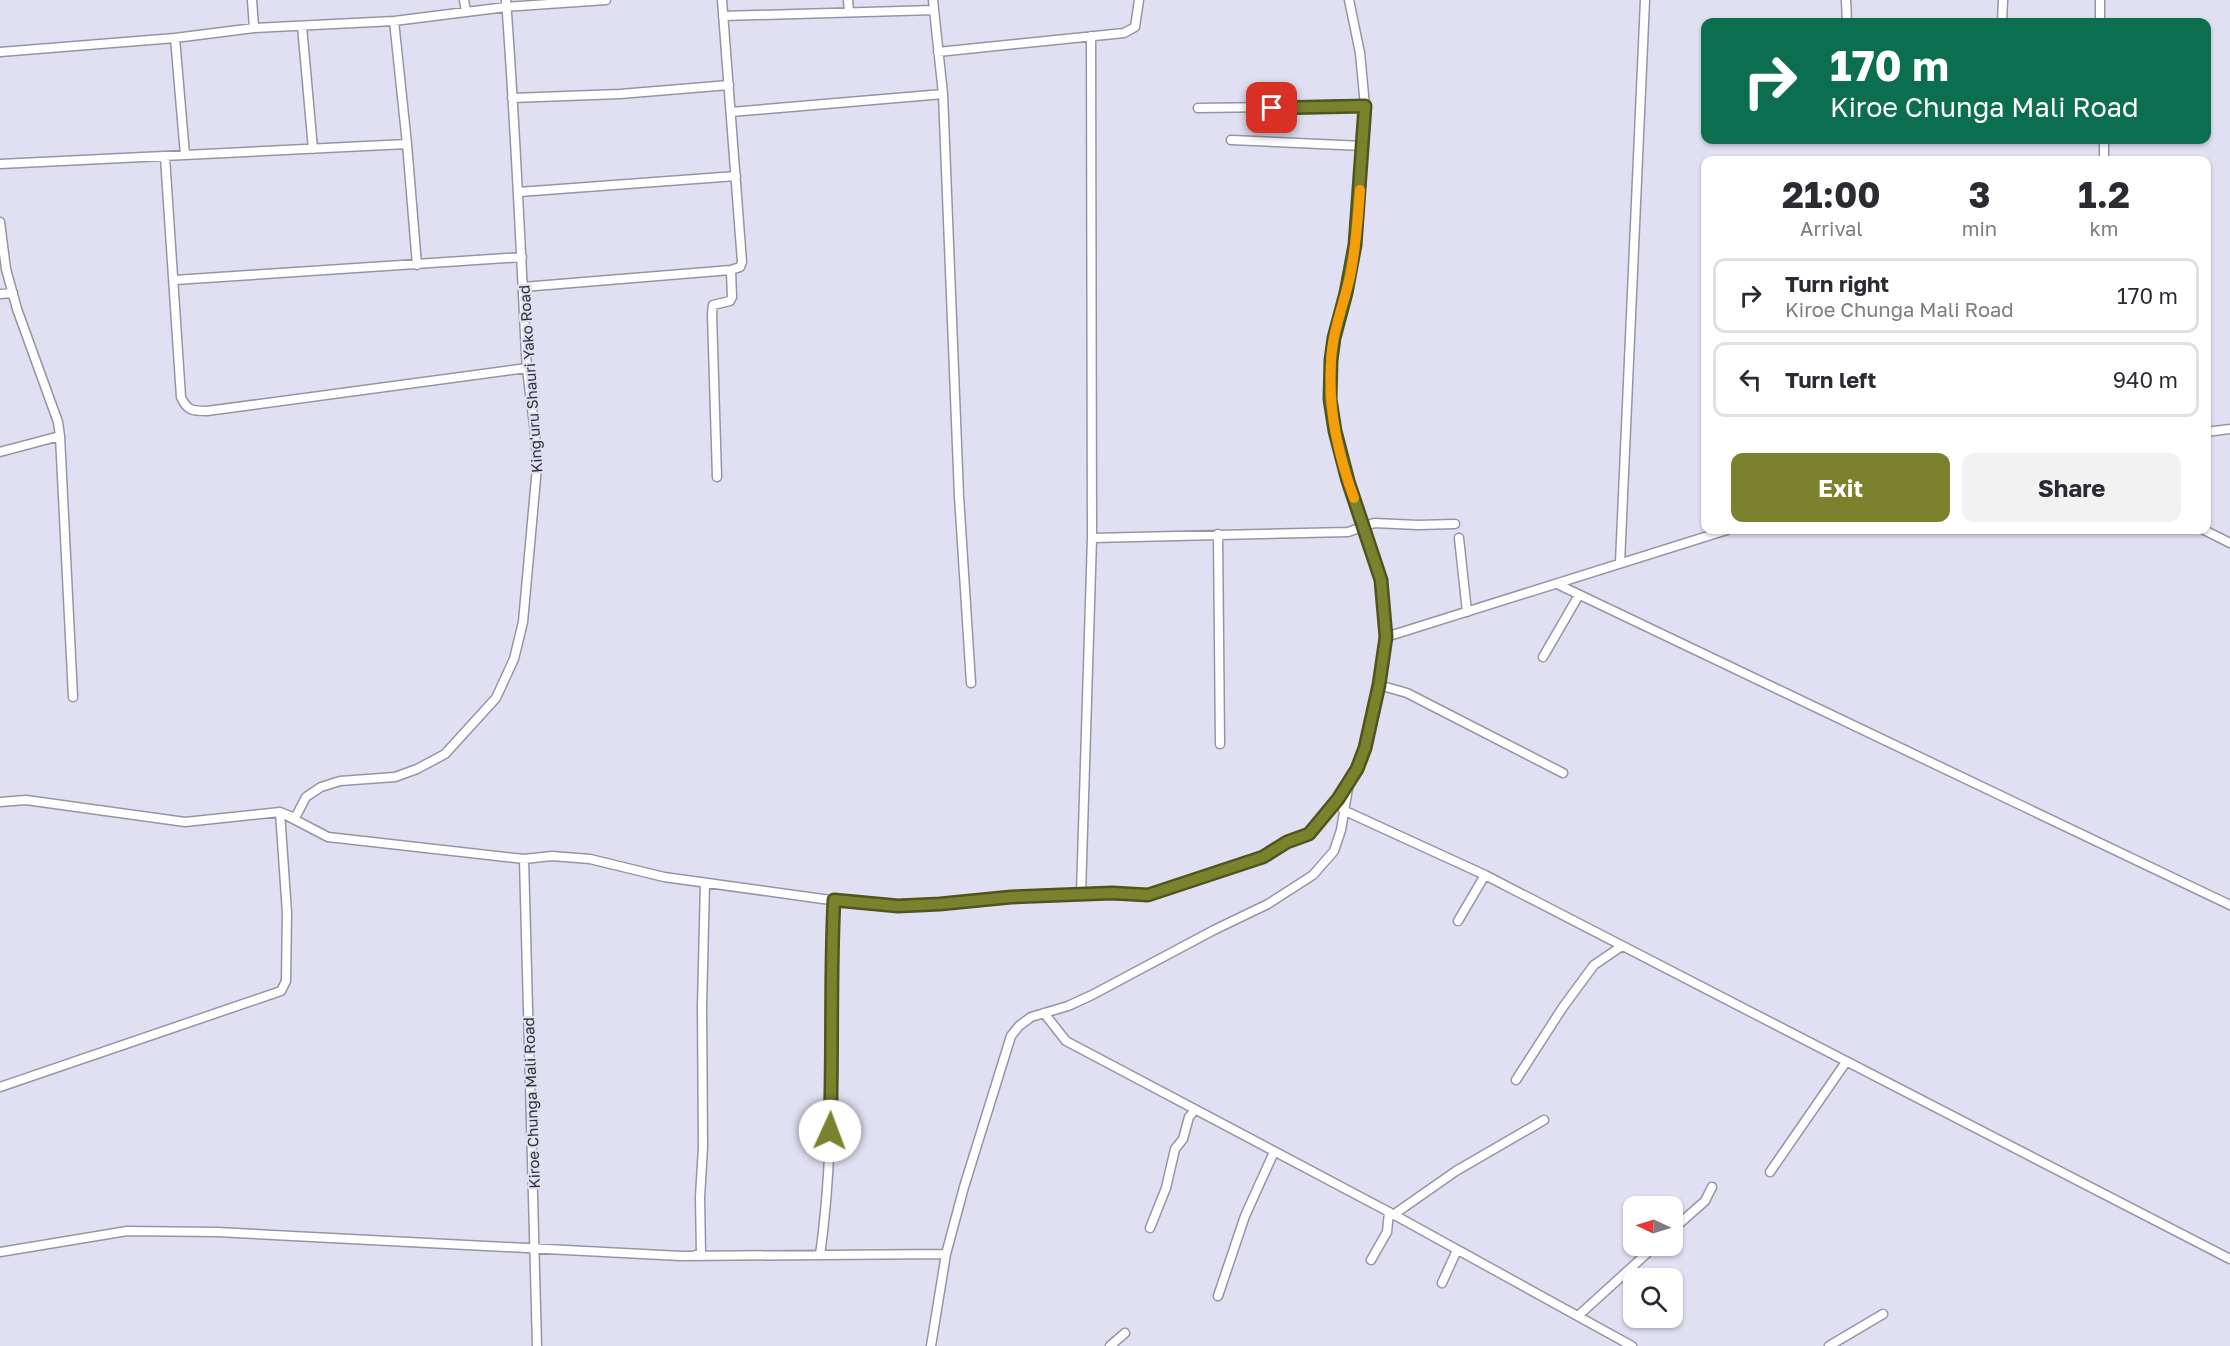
<!DOCTYPE html>
<style>
body{margin:0;font-family:"Golos Text",sans-serif;background:#f2f2f3;color:#2b2b33;height:100vh;display:flex;flex-direction:column;font-size:22px;white-space:nowrap}
*{box-sizing:border-box;margin:0}
p{font-size:20px;color:#7c7c81}
.icon{flex:none;width:33px;height:33px;fill:none;stroke:currentColor;stroke-width:2;stroke-linecap:round;stroke-linejoin:round}
.map{position:relative;flex:1;overflow:hidden}
.details{position:absolute;left:1701px;top:156px;width:510px;height:378px;display:flex;flex-direction:column;background:#fff;border-radius:12px;box-shadow:0 2px 4px #0004}
.details>*{flex:none}
.guide{position:absolute;left:1701px;top:18px;width:510px;height:126px;border-radius:12px;box-shadow:0 2px 4px #0004;background:#0b6e4f;color:#fff;overflow:hidden}
.needle{width:39px;rotate:274deg}
.buttons{position:absolute;left:1623px;top:1196px;display:grid;gap:12px}
.buttons a{display:grid;place-items:center;width:60px;height:60px;border-radius:12px;background:#fff;box-shadow:0 2px 4px #0004;font-size:30px}
.pin{position:absolute;display:grid;place-items:center;width:51px;height:51px;color:#fff;margin:-26px;border-radius:12px;box-shadow:0 3px 9px #0006}
.me{position:absolute;width:66px;margin:-33px;rotate:2deg;stroke-linejoin:round;filter:drop-shadow(0 0 4px #0008)}
.turn{display:flex;align-items:center;gap:21px;height:126px;padding:0 30px;font-size:27px}
.turn .icon{width:78px;height:78px;stroke-width:2.5}
.turn b{display:block;font-size:42px;line-height:51px}
.eta{display:flex;justify-content:space-evenly;align-items:center;height:102px;text-align:center}
.eta b{font-size:36px;font-weight:700;line-height:42px}
.primary-button{display:flex;gap:12px;margin-top:auto;padding:12px 30px}
.primary-button a{flex:1;height:69px;border-radius:12px;background:#7b822d;color:#fff;font-size:24px;font-weight:700;line-height:69px;text-align:center}
.primary-button a+a{background:#f2f2f3;color:#2b2b33}
ul{padding:0;list-style:none}
li{display:flex;align-items:center;gap:18px;height:75px;margin:0 12px 9px;padding:0 18px;border:3px solid #e1e1e2;border-radius:12px}
li div{flex:1}
li b{display:block;font-size:22px}
li em{font-style:normal}
.map>svg:first-child{display:block}
.lines{fill:none;stroke-linecap:round;stroke-linejoin:round}
.minor-casing{stroke:#9695a6;stroke-width:11}
.minor{stroke:#fff;stroke-width:8}
.route-casing{stroke:#50541d;stroke-width:15}
.route{stroke:#7b822d;stroke-width:10}
.slow{stroke:#f59e0b;stroke-width:10}
.labels{text-anchor:middle;dominant-baseline:central;stroke-width:4.5;stroke-linejoin:round;paint-order:stroke}
.street-label{font-size:15px;fill:#2e2e35;stroke:#e1e0f2}
</style>
<div class="map">
<svg width="2230" height="1346" viewBox="0 0 2230 1346">
<rect width="100%" height="100%" fill="#e1e0f2"/>
<g class="lines">
<defs>
<path id="minor" d="M252,0L254,28
M464,0L466,11
M848,0L849,12
M1846,0L1847,22
M2100,0V22
M723,16L934,10
M394,21L407,144L417,265
M2002,22L2003,0
M302,26L313,149
M175,38L185,155
M0,52L175,38L254,28L394,21L506,7L606,0
M938,52L1124,33L1135,27L1139,0
M943,94L959,496L971,683
M512,98L620,94L729,85
M1198,108L1365,106
M731,112L943,94L933,0
M1231,140L1363,146
M2104,140V160
M165,157L181,397C187,411 193,411 207,411L527,368
M0,164L407,144
M519,192L736,176
M0,222L6,269L17,309L58,422L60,436L73,697
M175,280L522,257
M523,287L731,270L740,267L742,262L722,0
M0,294L13,293
M2206,432L2230,429
M0,452L60,436
M717,477L712,314L713,305L730,301L732,297L731,270
M2204,530L2230,543
M1218,534L1220,744
M1092,538L1348,532L1374,523L1418,525L1455,524
M1459,538L1467,612
M1620,563L1645,0
M1557,584L2230,905
M1386,637L1727,530
M1543,657L1579,595
M1379,685L1407,693L1563,773
M0,802L26,800L185,822L280,812L295,818L306,797L321,787L340,781L395,777L417,769L445,754L496,698L514,659L523,622L537,467C537,429 528,392 526,354C520,236 515,118 506,0
M1343,810L1485,875L2230,1259
M280,812L328,837L524,859L552,856L590,859L664,877L823,899L898,906L940,904L1010,897L1112,893L1148,895L1263,857L1287,842L1309,834L1338,799L1357,769L1370,726L1386,637L1381,580L1348,481L1335,431L1330,399L1331,360L1334,338L1346,293L1355,245L1365,106L1360,53L1349,0
M524,859L537,1346
M1081,894L1092,538L1091,36
M1458,921L1485,875
M1044,1013L1066,1041L1389,1212L1632,1346
M1516,1080L1563,1007L1594,965L1622,946
M0,1087L281,991L286,981L287,913L280,812
M1770,1172L1846,1062
M1393,1215L1456,1171L1544,1120
M1150,1228L1166,1188L1175,1149L1183,1139L1189,1117L1195,1110
M1672,1230L1705,1201L1712,1187
M0,1252L127,1231L217,1232L681,1256L946,1254
M696,1255L701,1254L700,1197L703,1147L702,1006L705,883
M820,1255C837,1137 828,1018 834,900
M1371,1260L1387,1232L1389,1212
M1442,1283L1457,1250
M1218,1296L1245,1216L1274,1152
M1578,1316L1656,1245
M931,1346L946,1254L964,1187L1011,1036L1019,1026L1031,1017L1068,1006L1092,995L1214,930L1268,904L1313,875L1334,851L1341,830L1348,788
M1110,1346L1125,1333
M1829,1346L1883,1314"/>
</defs>
<use href="#minor" class="minor-casing"/>
<use href="#minor" class="minor"/>
</g>
<g class="lines">
<defs>
<path id="route" d="M830,1131C833,1054 830,977 834,900L898,906L940,904L1011,897L1112,893L1148,895L1263,857L1287,842L1309,834L1338,799L1357,769L1365,748L1379,685L1386,637L1381,580L1348,481L1335,431L1330,399L1331,360L1334,338L1346,293L1355,245L1365,106L1272,108"/>
</defs>
<use href="#route" class="route-casing"/>
<use href="#route" class="route"/>
<path class="slow" d="M1354,498C1338,455 1328,409 1331,362C1332,333 1343,306 1350,277C1356,248 1358,219 1360,190"/>
</g>
<g class="labels">
<g class="street-label">
<text transform="translate(530 379) rotate(-94)">King'uru Shauri Yako Road</text>
<text transform="translate(531 1103) rotate(-92)">Kiroe Chunga Mali Road</text>
</g>
</g>
</svg>
<div class="buttons">
<a><svg class="needle" viewBox="-14 -14 28 28"><path d="M0-13l5 13h-10z" fill="#e53935"/><path d="M0 13l5-13h-10z" fill="#7c7c81"/></svg></a>
<a><svg class="icon" aria-label="search" viewBox="0 0 24 24"><circle cx="10" cy="10" r="6"/><path d="M15 15l6 6"/></svg></a>
</div>
<div class="pin" style="left:1272px;top:108px;background:#d93025"><svg class="icon" aria-label="arrive" viewBox="0 0 24 24"><path d="M6 21V4h12l-3 4 3 4H6"/></svg></div>
<svg class="me" style="left:830px;top:1131px" viewBox="-20 -20 40 40"><circle r="19" fill="#fff"/><path d="M0-13L10 11 0 6-10 11z" fill="#7b822d"/></svg>
<div class="guide">
<div class="turn"><svg class="icon" aria-label="right" viewBox="0 0 24 24"><path d="M7 20v-9h11M14 6l5 5-5 5"/></svg><div><b>170 m</b>Kiroe Chunga Mali Road</div></div>
</div>
<section class="details">
<div class="eta">
<div><b>21:00</b><p>Arrival</p></div>
<div><b>3</b><p>min</p></div>
<div><b>1.2</b><p>km</p></div>
</div>
<ul>
<li><svg class="icon" aria-label="right" viewBox="0 0 24 24"><path d="M7 20v-9h11M14 6l5 5-5 5"/></svg><div><b>Turn right</b><p>Kiroe Chunga Mali Road</p></div><em>170 m</em></li>
<li><svg class="icon" aria-label="left" viewBox="0 0 24 24"><path d="M17 20v-9H6M10 6l-5 5 5 5"/></svg><div><b>Turn left</b></div><em>940 m</em></li>
</ul>
<div class="primary-button"><a>Exit</a><a>Share</a></div>
</section>
</div>
